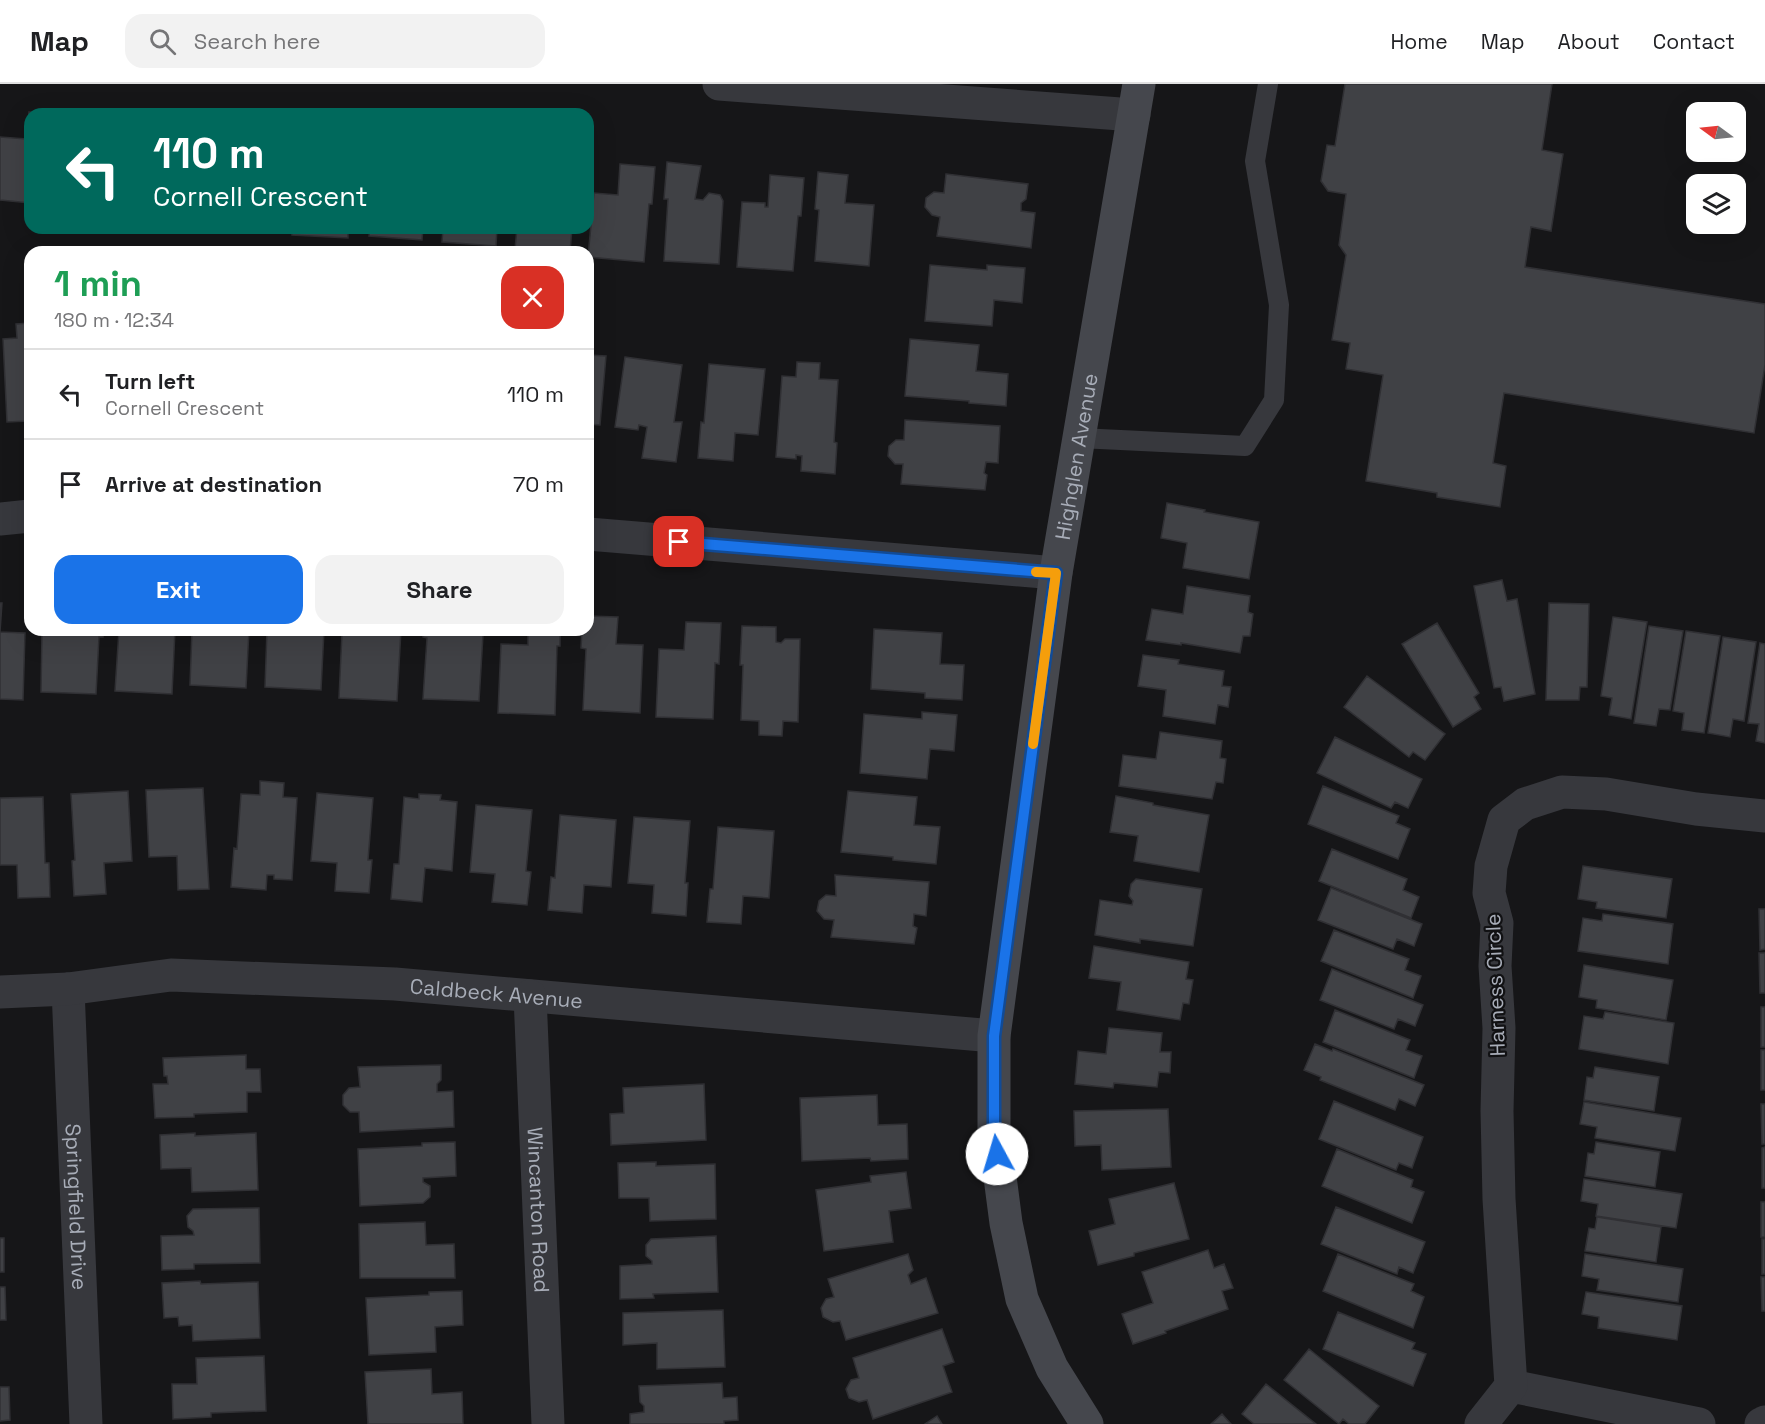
<!DOCTYPE html>
<meta charset="utf-8">
<style>
body{margin:0;font-family:"Space Grotesk",sans-serif;background:#f2f2f2;color:#202124;height:100vh;display:flex;flex-direction:column;font-size:22px;white-space:nowrap}
*{box-sizing:border-box;margin:0}
p{font-size:20px;color:#757577}
.icon{flex:none;width:33px;height:33px;fill:none;stroke:currentColor;stroke-width:2;stroke-linecap:round;stroke-linejoin:round}
.map{position:relative;flex:1;overflow:hidden}
.sheet{position:absolute;left:24px;top:162px;width:570px;height:390px;display:flex;flex-direction:column;background:#fff;border-radius:18px;box-shadow:0 6px 24px #0002}
.sheet>*{flex:none}
.guide{position:absolute;left:24px;top:24px;width:570px;height:126px;border-radius:18px;box-shadow:0 6px 24px #0002;background:#00695c;color:#fff;overflow:hidden}
.needle{width:39px;rotate:285deg}
.fabs{position:absolute;left:1686px;top:18px;display:grid;gap:12px}
.fabs a{display:grid;place-items:center;width:60px;height:60px;border-radius:12px;background:#fff;box-shadow:0 6px 24px #0002;font-size:30px}
.pin{position:absolute;display:grid;place-items:center;width:51px;height:51px;color:#fff;margin:-26px;border-radius:12px;box-shadow:0 3px 9px #0006}
.me{position:absolute;width:66px;margin:-33px;rotate:354deg;stroke-linejoin:round;filter:drop-shadow(0 0 4px #0008)}
.turn{display:flex;align-items:center;gap:21px;height:126px;padding:0 30px;font-size:27px}
.turn .icon{width:78px;height:78px;stroke-width:2.5}
.turn b{display:block;font-size:42px;line-height:51px}
.round{display:grid;place-items:center;flex:none;width:63px;height:63px;border-radius:18px;background:#f2f2f2}
.head{display:flex;align-items:center;justify-content:space-between;height:102px;padding:0 30px}
h1{font-size:36px;font-weight:700;line-height:45px;color:#1e9e55}
.primary-button{display:flex;gap:12px;margin-top:auto;padding:12px 30px}
.primary-button a{flex:1;height:69px;border-radius:18px;background:#1a73e8;color:#fff;font-size:24px;font-weight:700;line-height:69px;text-align:center}
.primary-button a+a{background:#f2f2f2;color:#202124}
ul{padding:0;list-style:none}
li{display:flex;align-items:center;gap:18px;height:90px;padding:0 30px;border-top:2px solid #e0e0e0}
li div{flex:1}
li b{display:block;font-size:22px}
li em{font-style:normal}
header{display:flex;align-items:center;gap:36px;box-sizing:border-box;height:84px;padding:0 30px;background:#fff;border-bottom:2px solid #e0e0e0}
header strong{font-size:28px}
nav{display:flex;gap:33px;margin-inline-start:auto;font-size:21px}
.search{width:420px;height:54px;background:#f2f2f2;display:flex;align-items:center;gap:15px;box-sizing:border-box;padding:0 21px;border-radius:18px;color:#757577;font-size:22px}
.map>svg:first-child{display:block}
.building{fill:#404145;stroke:#303034;stroke-width:1.5}
.lines{fill:none;stroke-linecap:round;stroke-linejoin:round}
.lane{stroke:#37383d;stroke-width:20}
.street{stroke:#37383d;stroke-width:33}
.secondary{stroke:#45474d;stroke-width:33}
.route-casing{stroke:#114b97;stroke-width:15}
.route{stroke:#1a73e8;stroke-width:10}
.slow{stroke:#f59e0b;stroke-width:10}
.labels{text-anchor:middle;dominant-baseline:central;stroke-width:4.5;stroke-linejoin:round;paint-order:stroke}
.street-label{font-size:21px;fill:#a8adb8;stroke:#111113}
</style>
<header>
<strong>Map</strong>
<div class="search"><svg class="icon" aria-label="search" viewBox="0 0 24 24"><circle cx="10" cy="10" r="6"/><path d="M15 15l6 6"/></svg>Search here</div>
<nav><a>Home</a><a>Map</a><a>About</a><a>Contact</a></nav>
</header>
<div class="map">
<svg width="1765" height="1340" viewBox="0 0 1765 1340">
<rect width="100%" height="100%" fill="#161618"/>
<path class="building" d="M1345,0H1552L1542,66L1563,70L1551,147L1531,143L1525,183L1765,220V281L1754,349L1504,309L1493,379L1506,382L1500,423L1437,413V409L1366,397L1383,291L1346,285L1350,259L1332,256L1346,171L1339,161L1346,110L1328,107L1321,97L1327,61L1335,62Z
M29,28L59,30H30V119L0,116V53L27,55Z
M667,78L701,82L695,115L703,116L709,109L720,111L723,117L719,180L664,177L668,115H664Z
M620,80L655,83L652,120H649L644,178L588,173L594,109L618,111Z
M818,88L848,91L845,119L874,121L869,182L815,177L819,126L815,125Z
M946,90L1028,100L1026,115L1021,119V127L1035,129L1031,164L937,152L940,133L932,131L925,123L926,114L934,108L944,109Z
M770,91L804,94L801,132H798L793,187L737,183L742,118L765,119V123H768Z
M227,144H275L274,147Z
M292,144H348V154L292,151Z
M370,144H423L422,156L369,152Z
M443,144H497L496,162L442,158Z
M517,144H572L570,168L515,165Z
M930,181L987,186V181L1025,184L1022,219L994,216L992,242L925,237Z
M30,239V347H29V337L7,338L3,255L17,254L16,240Z
M910,255L979,261L976,287L1008,290L1006,322L969,319V317L905,312Z
M588,271L606,272L600,341L588,340Z
M625,273L682,281L674,338H682L676,378L642,374L647,343L639,341L638,346L615,343Z
M797,278L820,279L819,295L838,296L834,358L837,359L835,390L801,387L802,372L796,371V375L776,373L782,292L796,293Z
M709,280L765,285L758,351L735,349L733,377L698,374L701,338L704,339Z
M905,336L1000,342L998,379L986,378L984,389L987,391L985,406L901,400L903,380H895L888,372L889,362L896,356H904Z
M1167,419L1205,426L1204,428L1259,438L1249,495L1183,484L1187,459L1161,454Z
M1502,496L1507,517L1517,515L1535,610L1504,617L1501,603L1494,604L1474,502Z
M1187,502L1250,512L1248,528L1253,530L1250,552H1243L1240,569L1181,559V561L1146,556L1152,525L1183,530Z
M0,519H2L0,548L25,549L23,616L0,615Z
M1549,519L1589,520L1587,603H1580L1579,616H1546Z
M588,532L618,533L616,560L643,561L640,629L583,626L586,565L581,564L582,546H588Z
M1613,533L1647,538L1631,635L1609,631L1612,614L1601,612Z
M686,538L721,539L719,580L715,579L713,635L656,633L659,565L684,566Z
M1437,539L1479,609L1474,613L1481,625L1453,643L1402,560Z
M742,542L776,543V558L781,559L785,555H800L798,638L783,637L782,652L759,651V637L741,636L743,581H740Z
M1649,542L1683,547L1670,626L1659,625L1656,642L1634,639Z
M874,545L942,549L940,580L964,581L962,616L925,614V609L871,605Z
M42,546H103V553H99L96,610L41,608Z
M119,546H175L172,610L115,607Z
M192,546H249L246,604L190,601Z
M267,546H324L321,606L265,603Z
M369,546H401L397,617L339,614L342,549L369,551Z
M424,546H458L457,550L483,551L479,617L423,615L427,554L423,553Z
M528,546H560V562H557L555,631L498,629L501,560L528,561Z
M1686,547L1720,552L1704,649L1682,646L1684,629L1673,627Z
M1723,553L1756,558L1744,637L1733,635L1730,653L1708,649Z
M1760,559L1765,560V659L1756,657L1759,640L1748,639Z
M1143,571L1179,576L1178,580L1224,587L1222,602L1231,603L1228,623L1218,621L1215,640L1163,632L1166,606L1138,602Z
M1367,592L1445,650L1425,676L1413,668L1409,673L1344,623Z
M922,628L957,631L954,667L930,665L927,695L860,689L864,630L922,635Z
M1160,648L1222,657L1220,674L1226,675L1223,699L1216,698L1212,715L1119,702L1123,671L1156,675Z
M1335,653L1422,695L1408,724L1395,718L1391,724L1317,689Z
M260,697L284,699L283,713L297,714L292,796L274,795V791H267L266,806L231,803L234,764L237,765L241,710L260,711Z
M1323,702L1399,732L1396,739L1410,745L1398,775L1308,740Z
M203,704L209,805L178,806L177,772L149,773L146,706Z
M128,707L132,777L104,779L106,810L74,812L72,777L75,776L71,710Z
M848,707L917,713L914,741L940,743L936,780L893,776V773L841,768Z
M317,709L373,714L368,776H372L369,809L335,807L337,779L311,777Z
M419,710L441,711L440,716L457,718L452,787L425,784L422,818L391,815L394,780H399L404,713L419,715Z
M1116,712L1153,719V721L1209,731L1199,788L1134,777L1138,752L1110,748Z
M43,713L45,779H49L50,813L18,814L17,781H0V714Z
M476,721L532,726L526,787L531,788L527,821L492,818L495,790L470,788Z
M560,731L616,736L611,803L584,801L582,829L548,826L551,793L555,794Z
M634,733L690,737L685,799H688L686,832L652,829L654,801L628,799Z
M718,743L774,747L769,814L743,812L741,840L707,838L710,805H713Z
M1332,765L1407,795L1403,806L1419,813L1411,834L1319,797Z
M1583,782L1672,795L1666,834L1596,824L1597,818L1578,815Z
M835,791L929,798L926,832L914,830L913,842L917,844L914,860L831,853L834,836L824,835L817,827L819,817L826,811L836,812Z
M1136,795L1202,805L1193,862L1140,855V859L1095,851L1100,816L1132,821L1133,817L1129,812L1131,800Z
M1331,804L1422,840L1414,862L1397,855L1393,865L1318,836Z
M1759,825H1765V865L1760,866Z
M1603,830L1673,840L1668,880L1578,867L1583,834L1602,837Z
M1334,846L1409,875L1405,886L1421,892L1413,914L1321,877Z
M1094,862L1189,878L1186,895L1193,896L1189,920L1183,919L1180,936L1117,926L1121,898L1089,894Z
M1759,869H1765V909H1760Z
M1584,881L1673,896L1666,936L1596,924L1597,916L1579,913Z
M1332,885L1423,921L1415,942L1398,935L1394,945L1320,916Z
M1761,923H1765V963H1761Z
M1335,926L1410,956L1406,966L1422,972L1414,994L1323,958Z
M1605,928L1674,939L1668,980L1579,965L1584,932L1603,935Z
M1109,944L1162,949L1160,968H1171L1170,989L1159,988L1157,1003L1114,999L1113,1004L1075,1000L1078,967L1106,970Z
M1315,960L1332,967L1333,965L1424,1001L1415,1022L1399,1015L1395,1026L1320,996L1321,993L1304,986Z
M1761,966H1765V1006H1761Z
M246,971V985H260L261,1008H247V1028L194,1030V1033L155,1034L153,1000H168L167,992H164L163,974Z
M441,981V996L437,1000V1008L453,1007L454,1043L360,1048L359,1028H350L343,1021V1011L349,1004L360,1003L358,983Z
M1595,983L1659,993L1654,1027L1584,1016L1587,993L1593,994Z
M704,1000L706,1056L611,1061L610,1030L624,1029L623,1004Z
M877,1011L878,1041L907,1040L908,1075L871,1077L870,1074L802,1077L800,1014Z
M1334,1017L1423,1053L1412,1084L1399,1079L1396,1086L1319,1055Z
M1584,1018L1681,1034L1675,1067L1595,1054L1597,1043L1580,1040Z
M1761,1020H1765V1060H1762Z
M1168,1025L1171,1083L1102,1086L1101,1061L1075,1062L1074,1027Z
M195,1049V1052L256,1049L258,1106L192,1108L191,1084L161,1085L160,1051Z
M455,1058L456,1092L423,1094V1098L430,1102V1113L423,1119L360,1122L358,1065L422,1062V1059Z
M1596,1058L1660,1068L1655,1103L1585,1092L1588,1069L1594,1070Z
M1765,1063V1104H1762V1064Z
M1337,1065L1413,1096L1411,1103L1424,1108L1412,1139L1322,1102Z
M656,1078V1082L715,1080L716,1135L650,1137L649,1114H619L618,1079Z
M906,1088L911,1124L889,1127L893,1158L824,1167L816,1106L871,1098L870,1092Z
M1584,1095L1682,1110L1676,1144L1596,1132L1598,1120L1581,1117Z
M1174,1099L1189,1155L1134,1169V1172L1098,1181L1089,1147L1115,1140L1109,1115Z
M1761,1118H1765V1153H1761Z
M1336,1123L1425,1158L1413,1189L1399,1183L1397,1190L1321,1160Z
M259,1124L260,1179L194,1180V1185L162,1186L161,1152L194,1151L193,1147L188,1143L187,1132L193,1125Z
M1597,1133L1661,1143L1656,1178L1585,1167L1589,1144L1595,1145Z
M425,1138L426,1161L454,1160L455,1194H360L359,1140Z
M716,1152L718,1208L653,1210L654,1214L620,1215V1182L652,1180V1177L646,1172V1161L651,1155Z
M0,1154H4V1188H0Z
M1762,1155H1765V1190H1762Z
M1208,1166L1214,1184L1224,1180L1233,1204L1222,1207L1228,1225L1165,1247L1166,1249L1133,1260L1122,1230L1153,1219L1142,1188Z
M908,1170L913,1186L908,1191L911,1200L926,1194L938,1229L846,1256L840,1237L833,1238L823,1233L821,1224L826,1215L834,1213L828,1195Z
M1338,1170L1414,1200L1411,1207L1424,1213L1413,1244L1323,1207Z
M1585,1170L1683,1185L1678,1218L1597,1206L1599,1195L1582,1192Z
M1761,1193H1765V1227H1762Z
M200,1197L201,1200L258,1198L260,1254L193,1257L192,1241L179,1242L178,1233L164,1234L162,1199Z
M0,1203H5L6,1236H0Z
M462,1207L463,1241L435,1243L436,1268L369,1271L366,1214L429,1211V1208Z
M1586,1208L1682,1222L1677,1256L1598,1244L1599,1233L1582,1230Z
M723,1226L725,1283L657,1285V1259L623,1261V1229Z
M1338,1228L1415,1259L1412,1265L1426,1270L1413,1302L1323,1265Z
M942,1245L954,1278L943,1282L952,1308L873,1335L867,1316L859,1318L849,1314L846,1305L851,1296L859,1294L853,1274Z
M1309,1265L1379,1322L1365,1340H1349L1343,1335L1339,1340L1284,1296Z
M264,1272L266,1327L211,1329V1333L173,1335L172,1300H197L196,1274Z
M431,1285L432,1310L462,1308L463,1340H368L365,1288Z
M722,1299L723,1314L737,1313L738,1336L724,1337V1340H630V1330L644,1328V1322L640,1318L639,1302Z
M1266,1300L1316,1340H1254L1242,1330Z
M0,1303H9L10,1336L0,1337Z
M1222,1330L1231,1340H1211Z
M937,1332L942,1340H925Z"/>
<g class="lines">
<path class="lane" d="M1079,354L1245,362L1274,316L1279,221L1255,77L1268,0"/>
<g class="street">
<path d="M719,0L1134,31"/>
<path d="M0,435L30,432"/>
<path d="M588,450L1056,489"/>
<path id="s1" d="M68,905L86,1340"/>
<path id="s2" d="M0,908L68,905L171,891L395,900L994,952"/>
<path id="s3" d="M530,912L548,1340"/>
<path d="M1511,1302L1699,1340"/>
<path d="M1481,1340L1511,1302L1499,1115L1497,1027L1499,944L1495,882L1497,839L1489,809L1491,782L1504,736L1525,720L1562,708L1606,710L1696,725L1765,732"/>
<path d="M1761,1340L1765,1338"/>
</g>
<path class="secondary" id="s4" d="M1087,1340L1052,1284L1022,1215L1006,1139L994,1047V952L1056,489L1139,0"/>
</g>
<g class="lines">
<defs>
<path id="route" d="M679,458L1056,489L994,952V1047L997,1070"/>
</defs>
<use href="#route" class="route-casing"/>
<use href="#route" class="route"/>
<path class="slow" d="M1033,660L1056,489L1036,488"/>
</g>
<g class="labels">
<g class="street-label">
<text stroke="none"><textPath href="#s4" startOffset="992">Highglen Avenue</textPath></text>
<text transform="translate(1495 901) rotate(-92)">Harness Circle</text>
<text stroke="none"><textPath href="#s2" startOffset="498">Caldbeck Avenue</textPath></text>
<text stroke="none"><textPath href="#s1" startOffset="218">Springfield Drive</textPath></text>
<text stroke="none"><textPath href="#s3" startOffset="214">Wincanton Road</textPath></text>
</g>
</g>
</svg>
<div class="fabs">
<a><svg class="needle" viewBox="-14 -14 28 28"><path d="M0-13l5 13h-10z" fill="#e53935"/><path d="M0 13l5-13h-10z" fill="#757577"/></svg></a>
<a><svg class="icon" aria-label="layers" viewBox="0 0 24 24"><path d="M12 4l9 5-9 5-9-5zM3 14l9 5 9-5"/></svg></a>
</div>
<div class="pin" style="left:679px;top:458px;background:#d93025"><svg class="icon" aria-label="arrive" viewBox="0 0 24 24"><path d="M6 21V4h12l-3 4 3 4H6"/></svg></div>
<svg class="me" style="left:997px;top:1070px" viewBox="-20 -20 40 40"><circle r="19" fill="#fff"/><path d="M0-13L10 11 0 6-10 11z" fill="#1a73e8"/></svg>
<div class="guide">
<div class="turn"><svg class="icon" aria-label="left" viewBox="0 0 24 24"><path d="M17 20v-9H6M10 6l-5 5 5 5"/></svg><div><b>110 m</b>Cornell Crescent</div></div>
</div>
<section class="sheet">
<div class="head"><div><h1>1 min</h1><p>180 m · 12:34</p></div><a class="round" style="background:#d93025;color:#fff"><svg class="icon" aria-label="close" viewBox="0 0 24 24"><path d="M6 6l12 12M18 6L6 18"/></svg></a></div>
<ul>
<li><svg class="icon" aria-label="left" viewBox="0 0 24 24"><path d="M17 20v-9H6M10 6l-5 5 5 5"/></svg><div><b>Turn left</b><p>Cornell Crescent</p></div><em>110 m</em></li>
<li><svg class="icon" aria-label="arrive" viewBox="0 0 24 24"><path d="M6 21V4h12l-3 4 3 4H6"/></svg><div><b>Arrive at destination</b></div><em>70 m</em></li>
</ul>
<div class="primary-button"><a>Exit</a><a>Share</a></div>
</section>
</div>
